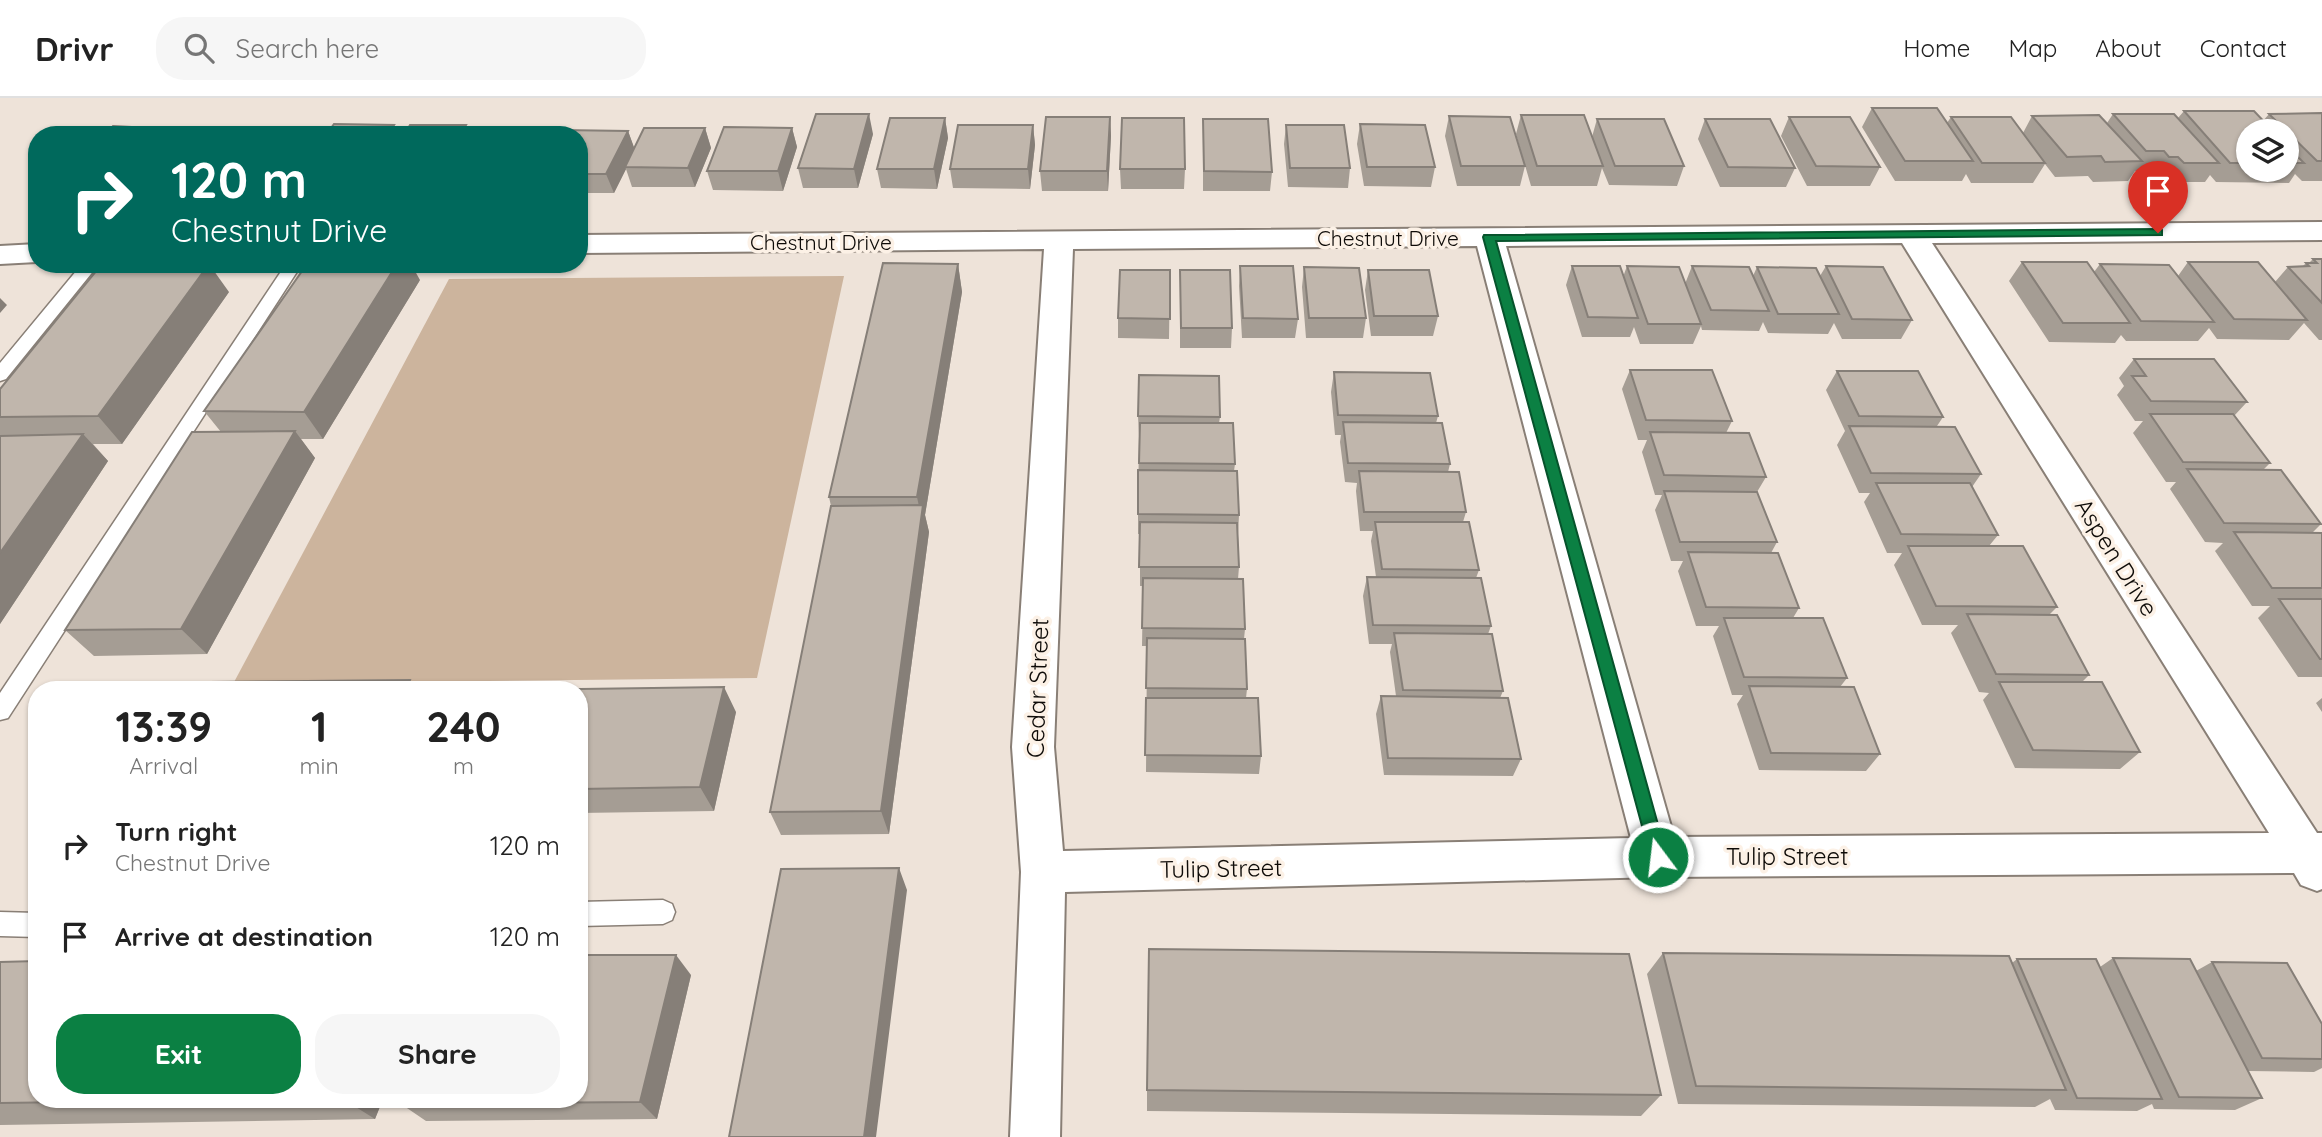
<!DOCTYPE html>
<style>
body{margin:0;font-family:Quicksand,sans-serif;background:#f6f6f6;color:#222;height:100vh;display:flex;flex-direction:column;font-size:26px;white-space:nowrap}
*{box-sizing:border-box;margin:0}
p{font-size:23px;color:#767676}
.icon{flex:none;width:38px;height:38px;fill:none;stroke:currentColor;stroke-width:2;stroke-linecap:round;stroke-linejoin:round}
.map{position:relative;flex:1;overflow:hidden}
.details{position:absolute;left:28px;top:583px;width:560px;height:427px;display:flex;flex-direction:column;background:#fff;border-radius:28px;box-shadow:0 2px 5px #0004}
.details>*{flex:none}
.banner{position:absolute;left:28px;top:28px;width:560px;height:147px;border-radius:28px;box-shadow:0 2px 5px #0004;background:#00695c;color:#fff;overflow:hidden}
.controls{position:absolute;left:2236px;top:21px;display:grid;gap:14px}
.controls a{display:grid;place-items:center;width:63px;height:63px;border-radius:50%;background:#fff;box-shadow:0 2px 5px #0004;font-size:35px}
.pin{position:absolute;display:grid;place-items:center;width:60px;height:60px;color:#fff;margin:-72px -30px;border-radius:50% 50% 50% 0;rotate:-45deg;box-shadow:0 0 7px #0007}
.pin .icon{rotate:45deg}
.me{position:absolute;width:77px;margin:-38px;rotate:345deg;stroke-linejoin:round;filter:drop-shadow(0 0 5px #0008)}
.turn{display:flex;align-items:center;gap:24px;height:147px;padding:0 28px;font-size:32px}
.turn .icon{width:91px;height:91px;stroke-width:2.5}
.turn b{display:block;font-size:49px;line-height:60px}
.eta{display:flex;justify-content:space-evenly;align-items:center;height:119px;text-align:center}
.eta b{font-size:42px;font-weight:700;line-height:49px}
.primary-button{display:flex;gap:14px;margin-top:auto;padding:14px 28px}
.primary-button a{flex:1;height:80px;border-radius:28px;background:#0b8043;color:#fff;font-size:28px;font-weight:700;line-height:80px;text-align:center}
.primary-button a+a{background:#f6f6f6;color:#222}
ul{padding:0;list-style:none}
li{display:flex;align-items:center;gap:21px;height:91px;padding:0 28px}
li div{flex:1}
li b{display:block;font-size:26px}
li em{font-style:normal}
header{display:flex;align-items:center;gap:42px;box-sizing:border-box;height:98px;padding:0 35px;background:#fff;border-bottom:2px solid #e0e0e0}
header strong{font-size:33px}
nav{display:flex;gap:38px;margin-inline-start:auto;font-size:24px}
.search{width:490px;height:63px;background:#f6f6f6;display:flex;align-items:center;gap:18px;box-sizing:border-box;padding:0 24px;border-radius:28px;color:#767676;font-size:26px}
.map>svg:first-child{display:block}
.green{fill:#ccb49d}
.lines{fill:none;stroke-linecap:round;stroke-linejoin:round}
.service-casing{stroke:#897f76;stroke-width:3}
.minor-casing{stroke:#897f76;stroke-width:4}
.service{fill:#fff;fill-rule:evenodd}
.minor{fill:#fff;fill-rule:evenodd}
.wall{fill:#a59d94;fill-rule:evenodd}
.shaded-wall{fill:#867f78}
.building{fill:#c0b6ac;stroke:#867f78;stroke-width:2}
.route{fill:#0b8043;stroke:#07532c;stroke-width:2}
.labels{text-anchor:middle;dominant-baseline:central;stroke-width:7;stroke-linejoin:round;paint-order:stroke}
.far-street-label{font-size:21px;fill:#0e0b08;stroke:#fcf1e6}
.street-label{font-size:24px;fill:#0e0b08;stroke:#fcf1e6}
</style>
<header>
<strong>Drivr</strong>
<div class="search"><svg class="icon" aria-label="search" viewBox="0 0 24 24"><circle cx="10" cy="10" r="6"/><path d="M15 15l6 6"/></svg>Search here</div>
<nav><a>Home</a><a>Map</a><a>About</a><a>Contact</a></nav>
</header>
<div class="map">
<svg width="2322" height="1039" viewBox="0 0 2322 1039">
<rect width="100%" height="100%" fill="#eee3d9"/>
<path class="green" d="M844,178L757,580L233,586L449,181Z"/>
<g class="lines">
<defs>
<path id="service" d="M82,166H99L6,281L0,283V265Z
M286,166H302L8,620L0,622V595Z
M663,802L672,806L675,814L672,822L663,826L579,828V804Z
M0,814L37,815V839L0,838Z"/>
<path id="minor" d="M2322,124V142L1932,145L2317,735H2322V791L2317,793L2301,787L2294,775L1658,779L1065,794L1060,1039H1010L1021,774L1012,649L1044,151L579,155V137ZM1902,145L2269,735L1674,739L1506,148ZM1477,148L1631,740L1063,753L1054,649L1073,151Z
M37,146V164L0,166V148Z"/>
</defs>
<use href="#service" class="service-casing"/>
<use href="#minor" class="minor-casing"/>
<use href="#service" class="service"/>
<use href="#minor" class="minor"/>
</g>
<path class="wall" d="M1872,10L1947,25L1951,19L2023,35L2032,18L2107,25L2113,16L2178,20L2184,13L2263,23L2269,16L2322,15V83H2302L2295,76L2289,85L2216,84L2210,77L2205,84H2170L2165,79H2155L2150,73H2135L2128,83L2093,84L2088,78L2055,79L2045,66L2033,85H1971L1966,76L1962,83H1895L1862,29ZM2249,33H2287V72H2249Z
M1521,17L1592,39L1597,21L1684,68L1677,88L1609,87L1602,70L1597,88H1531L1516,36Z
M1449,18L1525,68L1520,88H1457L1445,38Z
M1110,19L1111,38L1108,93H1042L1040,73Z
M1789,19L1880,69L1870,88H1807L1781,38Z
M945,20L948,40L937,91L881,90L877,71Z
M1203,21L1272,74L1270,93H1203Z
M1705,21L1795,70L1786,89H1720L1698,41Z
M1360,26L1435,69L1431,89L1364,88L1357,46Z
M1033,27L1035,47L1030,91L953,90L950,71Z
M1286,27L1350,70L1348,90L1288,89L1284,46Z
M705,30L711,50L695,89H632L626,71L614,95H579V37L628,33L634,50Z
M792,30L797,49L783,93L713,92L707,73Z
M873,36L858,90H803L798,70Z
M1120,71H1185L1184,91H1121Z
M2313,161H2322V242H2319L2304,225L2289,242L2217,241L2209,230L2198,243H2126L2121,237L2115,245L2049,244L2009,183L2022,164L2094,174L2100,166L2178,178L2188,164L2275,184L2288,169L2303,168L2306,165H2309Z
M958,166L962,194L925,417L929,434L889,736L781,737L770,714L831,408L829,399Z
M1240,168L1298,221L1295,240H1242L1239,188Z
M1572,168L1623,179L1627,168L1685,186L1692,168L1753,178L1757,169L1820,178L1826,168L1912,222L1901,241H1842L1834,225L1828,236L1768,235L1763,224L1759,233L1702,232L1701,228L1693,246H1640L1634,229L1630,239H1582L1566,187Z
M1304,169L1366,220L1363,240H1306L1302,189Z
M1170,172L1169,241L1118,240V220Z
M1180,172L1232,230L1231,250H1180Z
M1368,172L1438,218L1433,238H1371L1365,192Z
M420,182L323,341H301L315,360L207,556L94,558L65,532L221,334L204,313Z
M229,194L122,346H93L108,363L0,526V291Z
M2134,261L2247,304L2234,318L2270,365L2263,372L2321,426L2312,435H2322V579H2298L2258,520L2270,508H2252L2215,453L2223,445L2205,444L2170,391L2176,384H2166L2133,335L2143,323H2135L2117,297L2124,288L2119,280Z
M1630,272L1732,323L1726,335L1766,379L1757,394L1777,444L1771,455L1799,510L1793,520L1847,580L1840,589L1880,656L1866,673L1759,672L1737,606L1743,597H1732L1713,538L1719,528H1696L1678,473L1683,463H1671L1655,412L1662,397H1655L1642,354L1647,342H1638L1622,291Z
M1837,273L1943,319L1937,328L1981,376L1972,389L1998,437L1989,448L2057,509L2049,517L2089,577L2082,584L2140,654L2120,671L2015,670L1983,602L1989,595L1979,594L1951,535L1958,527H1922L1894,467L1902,455H1887L1864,404L1870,395H1859L1837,347L1845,333L1826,292Z
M1334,274L1438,318L1436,325L1450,366L1448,374L1466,414L1463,424L1479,472L1476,480L1491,528L1488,536L1503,593L1500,600L1521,661L1513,678L1384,677L1376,616L1381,598H1396L1390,554L1392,546H1369L1363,498L1367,479H1376L1371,443L1373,433H1360L1356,393L1357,385L1345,384L1340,344L1341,337H1335L1331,294Z
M1138,318L1220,319L1219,325L1235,366L1234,373L1239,417L1238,437L1239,469L1238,481L1245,531L1244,541L1247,591L1246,600L1261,658L1259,676L1146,674L1147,548H1142L1143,488H1140V436H1138V416L1139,338Z
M579,592L736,614L714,713L579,715Z
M2322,600V614L2316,605Z
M1663,855L2012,865L2017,861L2100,869L2113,860L2196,873L2212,864L2322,926V970L2314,974L2248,973L2262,1000L2235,1012L2154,1011L2152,1006L2137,1013L2055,1012L2050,1001L2035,1009L1678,1006L1647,876Z
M0,864L37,1001H383L375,1021L0,1027Z
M691,877L657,1021L426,1023L401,1006Z
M1147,992L1661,997L1641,1018L1147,1013Z"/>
<path class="shaded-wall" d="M869,16L873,36L858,90L854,71Z
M1110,19L1111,38L1108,93L1107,73Z
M945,20L948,40L937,91L934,71Z
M394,27L400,37H387Z
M466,27L471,37H460Z
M1033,27L1035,47L1030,91L1028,71Z
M220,30L224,37H214Z
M322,30L326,37H317Z
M705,30L711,50L695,89L688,70Z
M792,30L797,49L783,93L778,73Z
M628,33L635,52L625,69L626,71L614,95L606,76Z
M209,166L229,194L122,346L98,318Z
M397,166H411L420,182L323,341L304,314Z
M958,166L962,194L925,417L929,434L889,736L881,713L921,418L917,399Z
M0,200L7,207L0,215Z
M295,333L315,360L207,556L181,531Z
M83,336L108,363L0,526V455Z
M410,582L418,592H406Z
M724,589L736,614L714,713L700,689Z
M899,770L907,792L876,1039H864Z
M676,857L691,877L657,1021L640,1004Z
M343,1001H383L375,1021Z"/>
<path class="building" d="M1872,10H1937L1973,63H1905Z
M2184,13H2254L2273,33H2249V65H2230Z
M2322,15V63H2317L2269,16Z
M816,16H869L854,71L798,70Z
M2113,16H2174L2219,65H2184L2178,59H2169L2164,53H2146Z
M1521,17H1584L1603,68H1537Z
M2099,17L2142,63L2105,64L2101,58L2067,59L2032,18Z
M1449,18L1510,19L1525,68H1461Z
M1046,19H1110L1107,73H1040Z
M1789,19H1850L1880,69L1816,68Z
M1951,19H2011L2045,65H1982Z
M890,20H945L934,71H877Z
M1122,20H1184L1185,71H1120Z
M1203,21H1268L1272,74L1204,73Z
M1597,21H1664L1684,68H1615Z
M1705,21H1770L1795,70L1728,69Z
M334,26L394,27L387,37H326Z
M1360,26L1425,27L1435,69H1367Z
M410,27H466L460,37H404Z
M958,27H1033L1028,71H950Z
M1286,27H1344L1350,70H1290Z
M113,28L130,29L127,33H150L146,37H88L92,32L109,33Z
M724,29L792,30L778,73H707Z
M176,30H220L214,37H169Z
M254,30H322L317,37H249Z
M644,30H705L688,70L625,69Z
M561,32L628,33L606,76H579V37H558Z
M482,33H541L539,37H479Z
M2287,48L2304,65H2287Z
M2313,161H2322V205L2288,169L2309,168L2306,165H2317Z
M2022,164H2087L2130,225H2063Z
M2188,164H2258L2307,222L2234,221Z
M883,165L958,166L917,399H829Z
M209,166L98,318L0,319V291L101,167Z
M307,166H397L304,314L204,313Z
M2100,166L2169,167L2214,224L2141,223Z
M1240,168H1293L1298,221L1243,220Z
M1572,168H1620L1638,220L1588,219Z
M1627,168L1679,169L1701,226H1648Z
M1692,168L1749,169L1769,213L1711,212Z
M1826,168L1883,169L1912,222L1852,221Z
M1304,169L1359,170L1366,220H1309Z
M1757,169L1816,170L1839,216H1778Z
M1120,172H1170V221L1118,220Z
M1180,172H1230L1232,230H1181Z
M1368,172H1429L1438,218H1374Z
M2134,261H2214L2247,304L2151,303L2132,278H2146Z
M1630,272H1712L1732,323L1646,322Z
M1837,273H1918L1943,319L1859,318Z
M1334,274L1430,275L1438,318L1338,317Z
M1139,277L1219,278L1220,319L1138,318Z
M2150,316H2233L2270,365L2183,364Z
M1343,324L1442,325L1450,366L1348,365Z
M1140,325H1233L1235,366L1139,365Z
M1849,328L1955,329L1981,376L1871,375Z
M295,333L181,531L65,532L192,334Z
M1650,334L1749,335L1766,379L1664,377Z
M83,336L0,455V338Z
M2187,371L2281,372L2321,426L2224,425Z
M1138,372L1237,373L1239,417L1138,416Z
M1359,373L1459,374L1466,414H1364Z
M1876,385H1970L1998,437L1901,436Z
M1664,393L1757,394L1777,444H1680Z
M923,407L881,713L770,714L831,408Z
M1140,424L1237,425L1239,469H1139Z
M1375,424H1469L1479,472L1382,471Z
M2234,434L2322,435V490H2272Z
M1908,448H2023L2057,509L1936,508Z
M1688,454L1778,455L1799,510L1706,509Z
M1367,479L1481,480L1491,528L1373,527Z
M1143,480L1243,481L1245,531L1142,530Z
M2279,501H2322V561H2320Z
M1967,516L2057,517L2089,577L1996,576Z
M1724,520H1823L1847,580L1744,579Z
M1394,535L1492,536L1503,593L1403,592Z
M1147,540L1245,541L1247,591L1146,590Z
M410,582L406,592H206L210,584Z
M1999,584H2102L2140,654L2033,652Z
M1749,588L1854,589L1880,656L1771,655Z
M724,589L700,689L579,691V592H499Z
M1381,598L1508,600L1521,661L1388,660Z
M1146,600H1258L1261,658L1145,657Z
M899,770L864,1039H729L781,771Z
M1149,851L1629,856L1661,997L1147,992Z
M1663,855L2009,858L2066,992L1696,988Z
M579,857H676L640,1004L401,1006L402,1001H579Z
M2113,860L2190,861L2262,1000L2179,999Z
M2017,861H2096L2162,1001L2077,1000Z
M37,863V1001H288L0,1005V864Z
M2212,864L2287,865L2322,926V961L2262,960Z"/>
<path class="route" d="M2158,131L2162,132V137L1496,143L1667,759L1665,765L1658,768L1652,765L1483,139L1484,137Z"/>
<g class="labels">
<g class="far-street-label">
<text x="1388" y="140">Chestnut Drive</text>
<text x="821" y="144">Chestnut Drive</text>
</g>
<g class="street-label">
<text transform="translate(2117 459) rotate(58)">Aspen Drive</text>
<text transform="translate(1037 590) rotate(-88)">Cedar Street</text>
<text x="1787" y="758">Tulip Street</text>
<text transform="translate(1221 770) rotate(-1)">Tulip Street</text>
</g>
</g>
</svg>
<div class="controls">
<a><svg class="icon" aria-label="layers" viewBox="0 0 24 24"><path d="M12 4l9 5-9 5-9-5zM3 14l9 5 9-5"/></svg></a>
</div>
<div class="pin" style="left:2158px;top:135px;background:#d93025"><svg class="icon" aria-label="arrive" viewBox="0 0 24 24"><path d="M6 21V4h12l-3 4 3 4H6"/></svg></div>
<svg class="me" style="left:1658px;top:759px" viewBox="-20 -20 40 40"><circle r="17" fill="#0b8043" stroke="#fff" stroke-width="3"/><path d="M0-11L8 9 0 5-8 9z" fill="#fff"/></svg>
<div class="banner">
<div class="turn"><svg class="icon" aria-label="right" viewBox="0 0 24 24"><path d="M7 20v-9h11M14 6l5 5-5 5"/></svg><div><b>120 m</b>Chestnut Drive</div></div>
</div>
<section class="details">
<div class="eta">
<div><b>13:39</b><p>Arrival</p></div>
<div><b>1</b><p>min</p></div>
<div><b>240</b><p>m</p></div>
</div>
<ul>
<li><svg class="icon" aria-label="right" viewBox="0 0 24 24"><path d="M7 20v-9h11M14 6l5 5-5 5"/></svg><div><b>Turn right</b><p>Chestnut Drive</p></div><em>120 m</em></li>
<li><svg class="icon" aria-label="arrive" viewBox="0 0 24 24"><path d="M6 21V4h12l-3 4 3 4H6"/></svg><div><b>Arrive at destination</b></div><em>120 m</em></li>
</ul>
<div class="primary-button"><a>Exit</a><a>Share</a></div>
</section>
</div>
